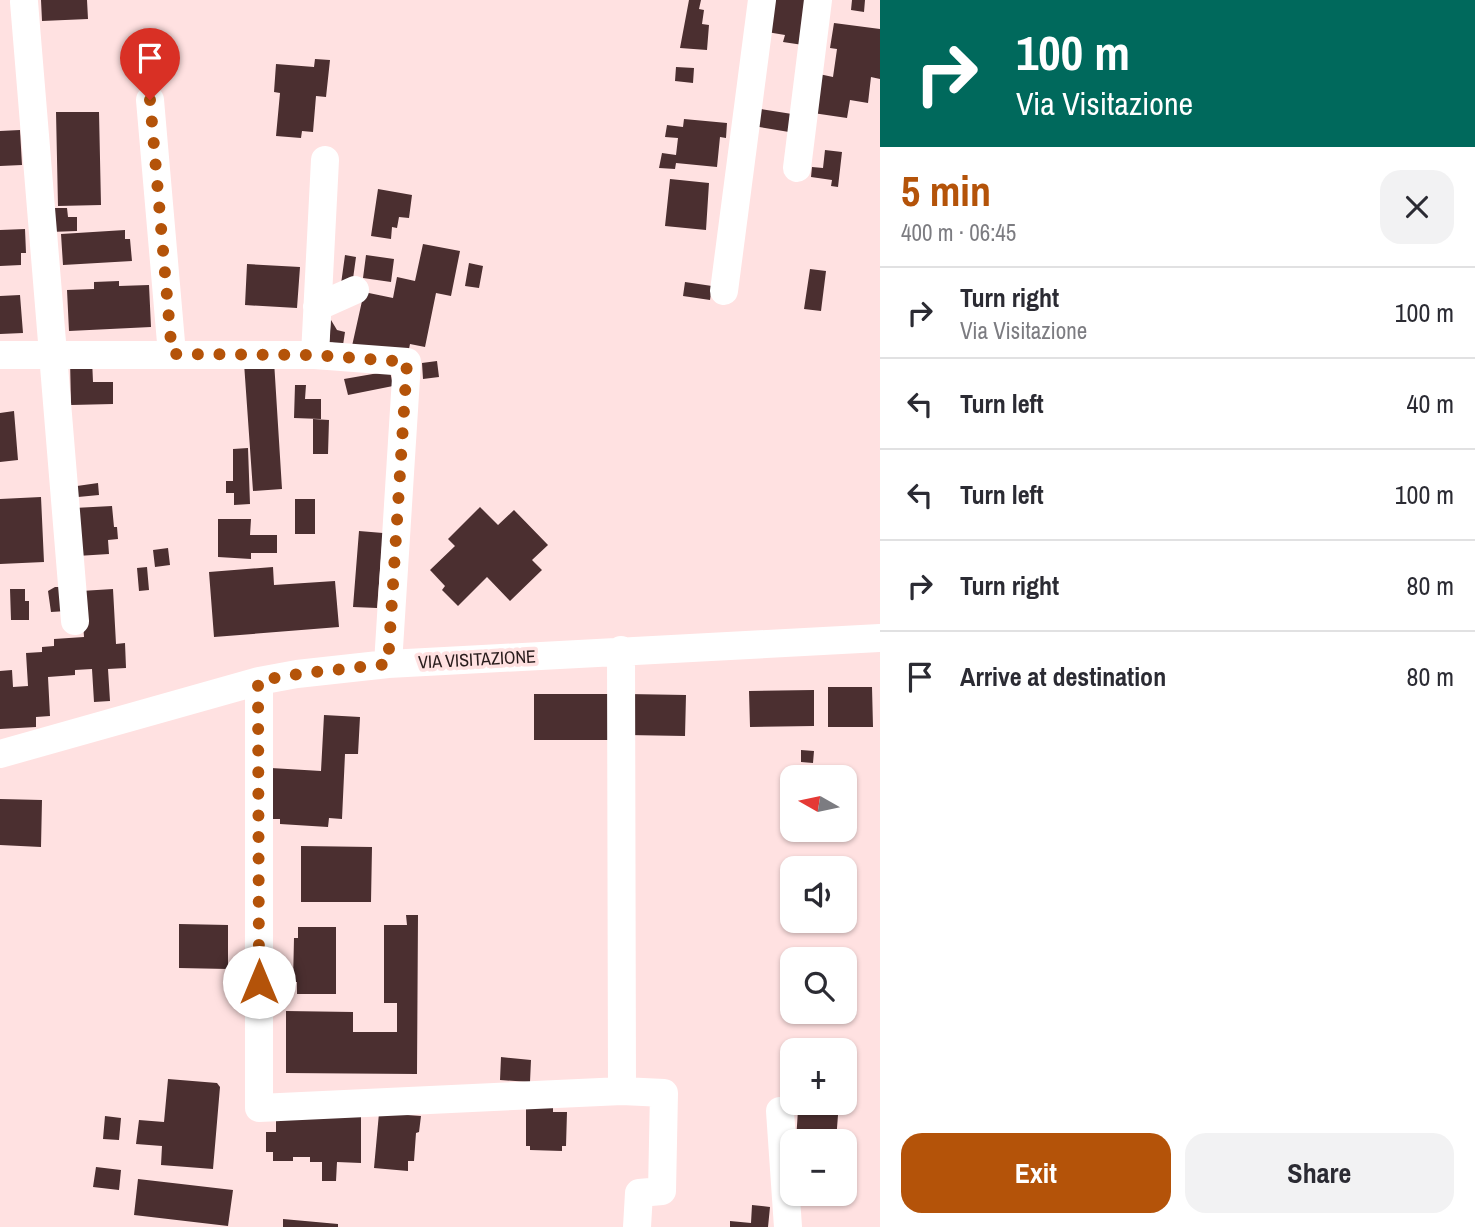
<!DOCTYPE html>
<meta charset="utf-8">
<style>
body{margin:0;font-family:"Archivo Narrow",sans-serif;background:#f2f2f3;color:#2b2b33;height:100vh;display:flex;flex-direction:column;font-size:26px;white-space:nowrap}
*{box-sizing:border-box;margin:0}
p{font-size:23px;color:#7c7c81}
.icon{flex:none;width:38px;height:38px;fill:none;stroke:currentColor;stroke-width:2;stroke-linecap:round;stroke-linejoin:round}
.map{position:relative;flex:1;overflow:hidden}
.panel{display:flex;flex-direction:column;background:#fff;width:595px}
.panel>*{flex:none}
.guide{background:#00695c;color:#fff;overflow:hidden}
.needle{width:46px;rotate:279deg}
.fabs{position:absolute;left:780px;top:765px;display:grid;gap:14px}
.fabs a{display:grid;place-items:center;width:77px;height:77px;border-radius:14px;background:#fff;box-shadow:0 2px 5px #0004;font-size:35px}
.pin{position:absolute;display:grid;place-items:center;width:60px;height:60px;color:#fff;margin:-72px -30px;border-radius:50% 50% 50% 0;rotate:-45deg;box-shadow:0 0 7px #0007}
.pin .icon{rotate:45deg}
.me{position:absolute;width:77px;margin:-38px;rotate:0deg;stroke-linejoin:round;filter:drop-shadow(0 0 5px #0008)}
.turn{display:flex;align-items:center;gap:24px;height:147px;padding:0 21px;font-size:32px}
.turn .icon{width:91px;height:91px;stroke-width:2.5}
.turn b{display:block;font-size:49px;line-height:60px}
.round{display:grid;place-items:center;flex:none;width:74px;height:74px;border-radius:21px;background:#f2f2f3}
.head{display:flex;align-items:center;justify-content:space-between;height:119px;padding:0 21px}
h1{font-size:42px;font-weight:800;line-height:52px;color:#b45309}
.action{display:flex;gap:14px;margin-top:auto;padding:14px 21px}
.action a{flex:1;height:80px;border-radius:21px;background:#b45309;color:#fff;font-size:28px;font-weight:800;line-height:80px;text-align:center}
.action a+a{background:#f2f2f3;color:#2b2b33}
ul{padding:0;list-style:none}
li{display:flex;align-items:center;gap:21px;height:91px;padding:0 21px;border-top:2px solid #e1e1e2}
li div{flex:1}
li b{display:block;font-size:26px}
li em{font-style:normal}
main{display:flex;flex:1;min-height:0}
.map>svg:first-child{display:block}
.building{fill:#4b2f30}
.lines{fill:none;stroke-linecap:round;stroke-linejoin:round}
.minor{stroke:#fff;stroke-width:28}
.route{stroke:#b45309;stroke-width:12;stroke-dasharray:0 21.6}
.labels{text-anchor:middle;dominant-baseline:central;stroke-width:7;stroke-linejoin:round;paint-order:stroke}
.street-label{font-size:18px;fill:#291c1c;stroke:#ffe1e1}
</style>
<main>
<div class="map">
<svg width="880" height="1227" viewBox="0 0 880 1227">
<rect width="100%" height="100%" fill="#ffe1e1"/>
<path class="building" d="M41,0H87L88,19L42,21Z
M689,0H701L699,9L704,10L702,24L709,25L707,50L680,48Z
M772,0H810L803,45L783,42L785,35L767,32Z
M852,0H865L864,12L851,10Z
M834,23L880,29V79L871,77L868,103L850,100L847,118L813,113L819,74L833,77L837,49L830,48Z
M315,59L330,60L326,97L316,96L313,132L302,131L301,138L276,136L280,93L274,92L276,64L314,67Z
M676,67L694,68L693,83L675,81Z
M755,108L792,114L789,132L753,126Z
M56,112H99L101,205L58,206Z
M684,119L727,123L726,138L720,137L717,167L676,163L675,169L659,168L662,153L676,155L678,138L665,137L667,125L683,127Z
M20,130L22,165L0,166V131Z
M825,150L842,152L838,187L831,186L832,180L811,177L812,167L823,168Z
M670,179L709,183L706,230L665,226Z
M378,189L412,195L409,218L399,217L397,228L392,227L391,239L371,236Z
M49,208H67L68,217H77V231L50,232Z
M25,229L26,253H21V265L0,266V230Z
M125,230V239H130L132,261L63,265L61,234Z
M423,244L460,251L451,296L436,293L425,347L410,344L408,354L352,346L364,292L393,298L397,277L415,281Z
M345,255L356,257L352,286L341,284Z
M366,255L394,259L391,282L363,278Z
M469,263L483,266L479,288L465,286Z
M247,264L300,267L297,308L245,305Z
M810,269L826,271L821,311L804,309Z
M119,281V286L149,285L151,327L69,331L67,290L94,289V282Z
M685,282L712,286L710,300L683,296Z
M20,295L23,333L0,334V296Z
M331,320L337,330L345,332L343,345L329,342Z
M70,359H92L93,382H113V404L71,405Z
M274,361L282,489L253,491L244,363Z
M437,361L439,377L423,379L422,363Z
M390,371L393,386L348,395L344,379Z
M295,385H306L305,399H321V419L294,418Z
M14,411L18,460L0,462V413Z
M313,419L329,420L328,454H313Z
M248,448L250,504L234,505V493H226V481H233V449Z
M98,483L99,495L78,497L77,486Z
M41,497L44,562L0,564V499Z
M295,499H315V534H295Z
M112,506L114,527H117L118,539L108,540L109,554L77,556L74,508Z
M480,507L498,525L514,510L548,545L532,560L542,570L510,601L487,577L458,606L442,590L445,586L430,570L455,546L448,539Z
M218,519H251L250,535H277V553H251V559L218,557Z
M359,531L383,533L377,608L353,607Z
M168,548L170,565L155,567L153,550Z
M147,567L149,590L139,591L137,568Z
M273,567L274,585L335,581L339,627L214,637L209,572Z
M55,587H63L67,611L51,612L48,591Z
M10,589H25V601H29V620H11Z
M113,589L116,644L125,643L126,668L108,669L110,701L94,702L92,669L75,670V675L48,677L50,716L36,717V727L0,729V671L12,670L13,687L28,686L26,653L42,652V647L54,646V639L84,637L81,591Z
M828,687H872L873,727H828Z
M814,690V726L750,727L749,691Z
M534,694H615V740H534Z
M628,694L686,695L685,736L627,735Z
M324,715L360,717L358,754H345L342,819L329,818L328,827L280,824V819H268L271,768L321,771Z
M801,750L814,751L813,763L801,762Z
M790,769L811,771L810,777H793V787H789Z
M0,799L42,800L41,847L0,845Z
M301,846L372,847L371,902H301Z
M406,915H418L417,1074L286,1073V1011L353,1012V1032H397V1003H384V925H407Z
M179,924L228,925V969L179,968Z
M298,927H336V994H297V982H293L294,938H298Z
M501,1057L531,1060L530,1082L500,1080Z
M168,1079L217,1083L220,1087L213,1169L161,1165L162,1146L136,1144L139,1120L164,1122Z
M804,1102H839L836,1141H796L798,1110H804Z
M526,1106H553V1112H567L566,1146H562V1151L530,1150V1146H526Z
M276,1112L361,1116V1163L337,1162L336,1181H322V1162H310V1157H293V1161H273V1152H266V1132H276Z
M379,1113L421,1116L419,1132L416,1133L414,1161H408V1171L374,1168Z
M105,1116L121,1118L119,1140L103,1139Z
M96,1167L121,1170L119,1190L93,1187Z
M138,1179L233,1190L228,1226L134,1215Z
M752,1205L770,1207L768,1227H730V1221L751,1223Z
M283,1219L338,1224V1227H283Z"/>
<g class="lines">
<path class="minor" d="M24,2L75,621
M150,100L172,354
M325,160L315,355L407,362L388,664
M797,168L818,0
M724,291L762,0
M317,307L355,290
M0,355H315
M259,681V1108L622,1091L621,650
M0,754L259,681L297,674L388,664L880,638
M622,1091L664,1093L662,1191L639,1193L637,1227
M780,1111L788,1227"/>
</g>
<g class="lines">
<path class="route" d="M150,100L172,354L315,355L407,362L388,664L298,674L258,681L259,982"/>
</g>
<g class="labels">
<g class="street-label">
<text transform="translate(477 659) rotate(-3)">VIA VISITAZIONE</text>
</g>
</g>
</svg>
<div class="fabs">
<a><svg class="needle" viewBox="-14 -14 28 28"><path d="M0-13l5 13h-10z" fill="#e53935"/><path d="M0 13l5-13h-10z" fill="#7c7c81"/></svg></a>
<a><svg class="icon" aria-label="sound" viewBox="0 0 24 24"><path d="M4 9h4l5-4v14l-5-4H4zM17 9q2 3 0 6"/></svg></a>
<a><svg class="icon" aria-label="search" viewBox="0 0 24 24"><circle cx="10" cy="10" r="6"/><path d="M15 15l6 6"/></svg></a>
<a>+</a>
<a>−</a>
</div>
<div class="pin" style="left:150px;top:100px;background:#d93025"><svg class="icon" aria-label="arrive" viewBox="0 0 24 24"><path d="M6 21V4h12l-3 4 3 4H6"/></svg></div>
<svg class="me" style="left:259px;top:982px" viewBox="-20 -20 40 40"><circle r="19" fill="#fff"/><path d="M0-13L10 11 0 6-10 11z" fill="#b45309"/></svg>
</div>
<section class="panel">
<div class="guide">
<div class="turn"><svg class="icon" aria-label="right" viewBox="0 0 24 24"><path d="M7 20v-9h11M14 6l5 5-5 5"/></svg><div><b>100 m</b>Via Visitazione</div></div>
</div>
<div class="head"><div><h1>5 min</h1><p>400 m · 06:45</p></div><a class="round"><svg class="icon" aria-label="close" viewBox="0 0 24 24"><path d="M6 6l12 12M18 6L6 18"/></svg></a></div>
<ul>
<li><svg class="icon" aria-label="right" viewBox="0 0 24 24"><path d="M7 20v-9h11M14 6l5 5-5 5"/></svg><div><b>Turn right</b><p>Via Visitazione</p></div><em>100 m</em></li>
<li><svg class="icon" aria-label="left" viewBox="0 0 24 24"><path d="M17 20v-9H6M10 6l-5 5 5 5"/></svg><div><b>Turn left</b></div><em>40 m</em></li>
<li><svg class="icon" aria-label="left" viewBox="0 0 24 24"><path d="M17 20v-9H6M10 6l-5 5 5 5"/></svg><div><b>Turn left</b></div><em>100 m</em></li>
<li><svg class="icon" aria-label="right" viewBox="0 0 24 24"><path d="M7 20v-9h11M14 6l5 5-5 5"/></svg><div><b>Turn right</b></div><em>80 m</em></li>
<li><svg class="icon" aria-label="arrive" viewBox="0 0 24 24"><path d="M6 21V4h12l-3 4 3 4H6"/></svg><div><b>Arrive at destination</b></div><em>80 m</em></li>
</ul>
<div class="action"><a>Exit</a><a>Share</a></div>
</section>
</main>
